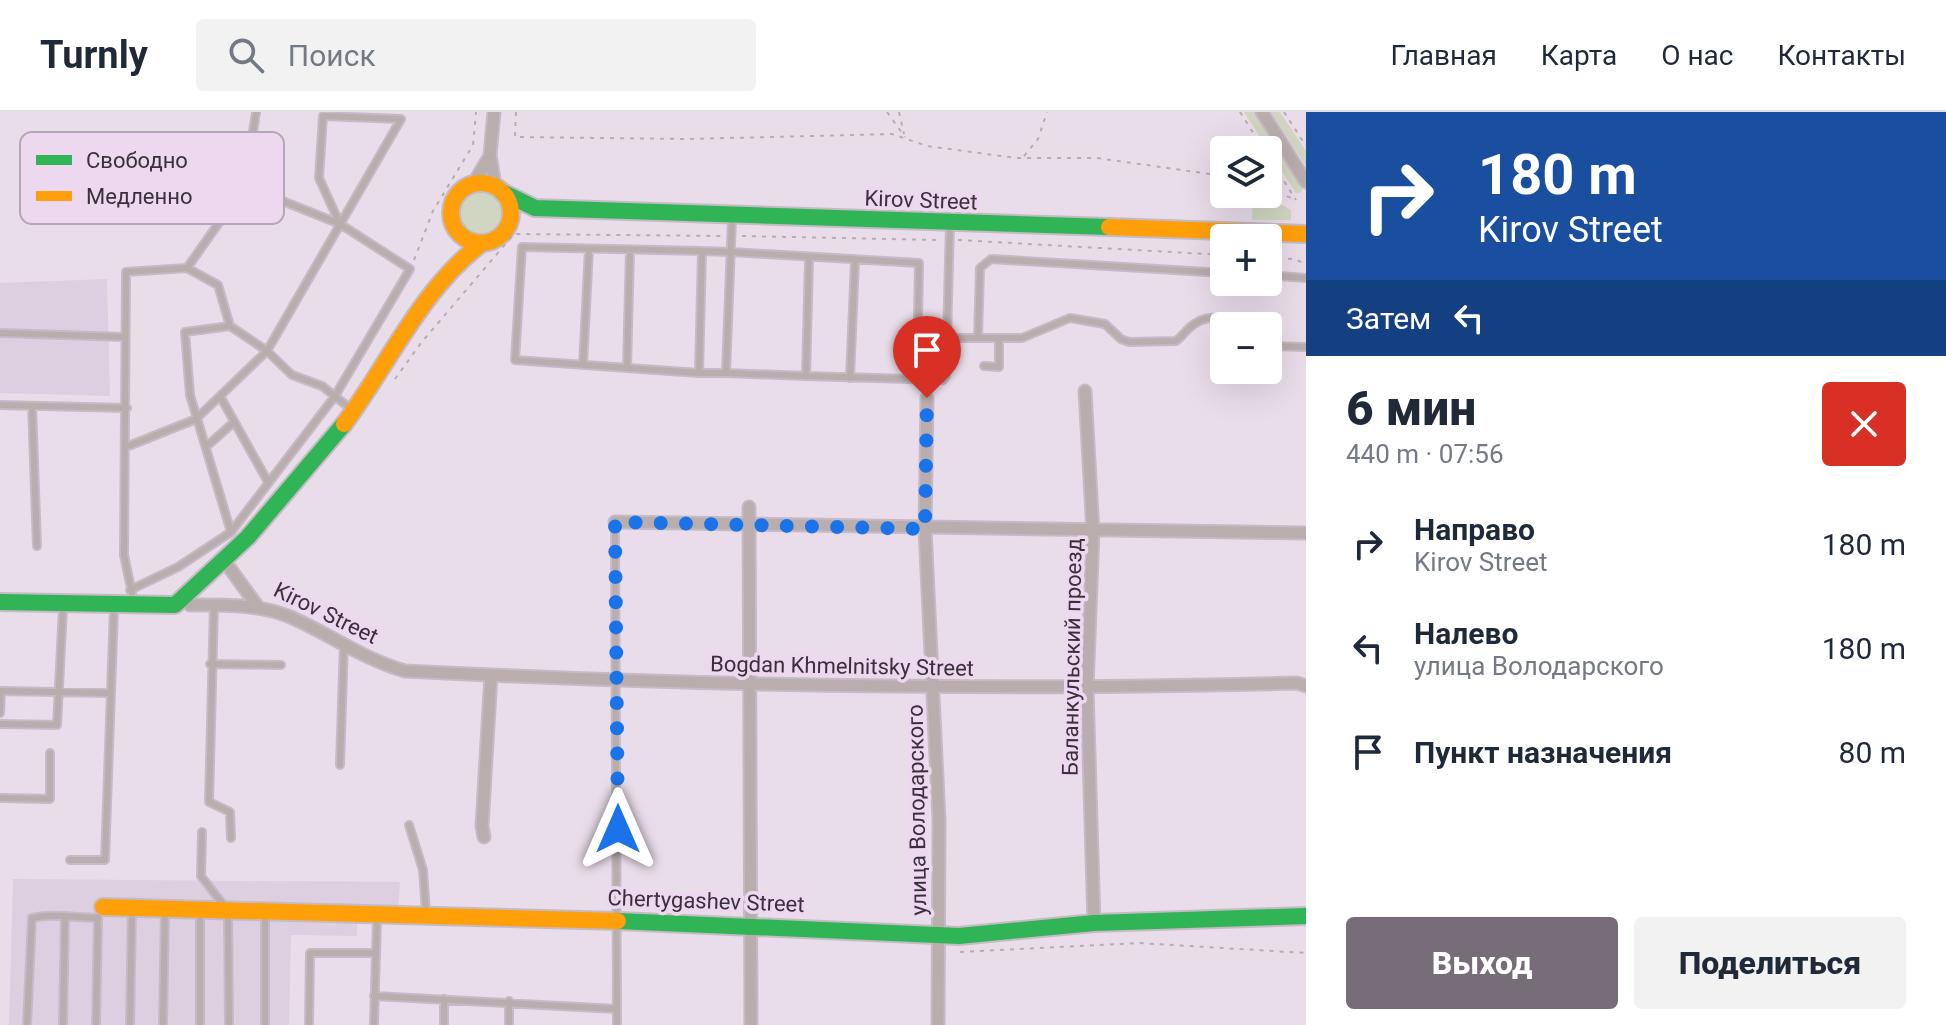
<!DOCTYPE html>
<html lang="ru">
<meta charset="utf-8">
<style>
body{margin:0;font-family:Roboto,sans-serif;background:#f2f2f3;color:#1f2937;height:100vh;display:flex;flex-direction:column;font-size:30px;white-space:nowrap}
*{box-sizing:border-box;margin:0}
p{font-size:26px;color:#747a83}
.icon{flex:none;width:44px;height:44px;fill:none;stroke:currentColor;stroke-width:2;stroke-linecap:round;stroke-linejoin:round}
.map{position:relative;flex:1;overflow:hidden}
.side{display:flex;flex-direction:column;background:#fff;width:640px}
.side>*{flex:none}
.banner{background:#1a4fa0;color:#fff;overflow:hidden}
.buttons{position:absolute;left:1210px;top:24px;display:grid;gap:16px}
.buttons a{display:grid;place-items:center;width:72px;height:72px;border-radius:8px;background:#fff;box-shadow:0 8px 32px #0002;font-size:40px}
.pin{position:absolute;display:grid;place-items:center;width:68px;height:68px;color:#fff;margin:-82px -34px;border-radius:50% 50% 50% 0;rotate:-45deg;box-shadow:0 0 8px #0007}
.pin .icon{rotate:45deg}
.me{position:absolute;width:88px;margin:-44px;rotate:0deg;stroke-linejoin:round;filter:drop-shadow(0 0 6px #0008)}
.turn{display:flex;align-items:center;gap:28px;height:168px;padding:0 40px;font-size:36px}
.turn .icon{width:104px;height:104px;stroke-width:2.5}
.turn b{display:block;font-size:56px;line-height:68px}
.then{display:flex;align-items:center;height:76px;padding:0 40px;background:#0003;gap:16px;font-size:30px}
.round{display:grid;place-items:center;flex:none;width:84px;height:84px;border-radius:8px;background:#f2f2f3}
.head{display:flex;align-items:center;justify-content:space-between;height:136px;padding:0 40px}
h1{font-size:48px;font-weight:800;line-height:60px}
.cta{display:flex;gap:16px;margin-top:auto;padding:16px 40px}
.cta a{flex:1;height:92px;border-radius:8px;background:#776d78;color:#fff;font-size:32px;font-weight:800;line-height:92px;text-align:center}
.cta a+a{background:#f2f2f3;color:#1f2937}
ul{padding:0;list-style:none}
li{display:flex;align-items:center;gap:24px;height:104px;padding:0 40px}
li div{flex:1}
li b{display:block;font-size:30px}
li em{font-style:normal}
header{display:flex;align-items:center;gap:48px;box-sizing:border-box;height:112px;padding:0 40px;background:#fff;border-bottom:2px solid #e0e1e3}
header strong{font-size:38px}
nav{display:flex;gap:44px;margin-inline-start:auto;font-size:28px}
.search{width:560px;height:72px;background:#f2f2f3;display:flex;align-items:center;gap:20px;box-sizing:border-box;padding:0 28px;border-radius:8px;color:#747a83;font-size:30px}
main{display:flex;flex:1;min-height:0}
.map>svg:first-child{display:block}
.industrial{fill:#ddcfdf}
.green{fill:#d1d6c2}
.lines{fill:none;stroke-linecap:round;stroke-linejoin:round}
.lane-casing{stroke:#c5bbc6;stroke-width:10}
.street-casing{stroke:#c5bbc6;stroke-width:15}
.fast-casing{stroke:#c5bbc6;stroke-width:20}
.slow-casing{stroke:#c5bbc6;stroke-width:20}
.path{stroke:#b7adb0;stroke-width:2;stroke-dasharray:4 6;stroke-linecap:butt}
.lane{stroke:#b9adad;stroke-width:6}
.street{stroke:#b9adad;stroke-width:11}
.fast{stroke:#30b455;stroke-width:16}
.slow{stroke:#ff9f0a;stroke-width:16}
.route{stroke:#1a73e8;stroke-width:14;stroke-dasharray:0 25.2}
.labels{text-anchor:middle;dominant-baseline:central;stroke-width:7;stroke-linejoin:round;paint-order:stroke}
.street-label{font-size:22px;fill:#39313a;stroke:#edd8ef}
.key{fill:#edd8ef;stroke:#b7a6b9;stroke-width:2}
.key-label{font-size:22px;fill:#39313a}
</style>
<header>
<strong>Turnly</strong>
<div class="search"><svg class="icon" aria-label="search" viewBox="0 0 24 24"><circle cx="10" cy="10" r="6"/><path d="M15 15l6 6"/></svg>Поиск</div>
<nav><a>Главная</a><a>Карта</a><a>О нас</a><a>Контакты</a></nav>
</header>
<main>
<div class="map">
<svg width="1306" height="913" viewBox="0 0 1306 913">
<rect width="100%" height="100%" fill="#e9ddea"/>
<path class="industrial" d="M107,167L110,284L0,281V171Z
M13,767L400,770L399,784L397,808H357V824L291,823L289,913H9Z"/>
<path class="green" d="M1244,0H1255L1303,77L1300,81H1296Z
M1271,0H1280L1306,39V54Z
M456 101a25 25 0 1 1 50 0a25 25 0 1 1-50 0Z
M1253,82H1261L1291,98V108H1252Z"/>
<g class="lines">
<defs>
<path id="lane" d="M630,138L627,256L699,261L515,248L522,135L702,139L731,140L919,151L917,268
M702,139L699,261H726L732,106
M809,147L806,264L943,268L946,264L950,112
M187,156L245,74L256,0
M1268,163L1305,166
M0,221L124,225
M948,226H1022L1070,206L1105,212L1121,227L1129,230L1176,229C1183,224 1188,215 1196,211C1209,202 1236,205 1248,214
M978,226L980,156L991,147L1224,161
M1268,234L1306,235
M583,253L589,137
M984,254L999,255V226
M726,261L806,264
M850,266L855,149
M220,284L268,370
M0,293L127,296
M32,294L37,434
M126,335L196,307L267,239L292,263L322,274L351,297
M206,335L234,310
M615,410L617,913
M231,420L190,283L185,220L230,214L267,239L401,7L323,4L319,66L340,112
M130,478L178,455L231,420L335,284L410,157L340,112L245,74
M132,481L124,443L126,160L187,156L218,173L230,214
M214,493L209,690L230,700L231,726
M210,552L281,553
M0,601L1,579L110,581
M0,612L57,613L63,496
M340,653L344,531
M0,686L50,687V641
M409,713L423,758L426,800
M202,720L201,764L228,799L229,913
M70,748H105L114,496
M374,884L617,897
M444,887V913
M509,889V913
M27,913L32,806C55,801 74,806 97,806
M63,913L65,804
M96,913L98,805
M130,913L132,796
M163,913L165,797
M200,913V798
M265,913V799
M309,913L310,841H374
M374,913L377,806"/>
<path id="street" d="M494,0L490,43L495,74
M1262,0L1306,70
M473,72L488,47
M1085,279L1093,420L1087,576L1094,811
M927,286L925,417L939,708L938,913
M749,395L751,913
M615,410L1306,421
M226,451L258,495
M190,493C223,493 257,492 288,504C328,521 363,547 405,559C702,574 999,579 1297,571L1306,574
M484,725L482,714L491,563"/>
<path id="fast" d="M502,80L535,96L1109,115
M0,490L175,493L248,425L344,312
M618,809L959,824L1094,811L1306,804"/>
<path id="slow" d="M451 101a30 30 0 1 1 60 0a30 30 0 1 1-60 0Z
M1109,115L1306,122
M344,312C388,253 422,176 482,131
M103,795L618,809"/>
</defs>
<use href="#lane" class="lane-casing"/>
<use href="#street" class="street-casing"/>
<use href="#fast" class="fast-casing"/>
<use href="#slow" class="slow-casing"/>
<path class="path" d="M516,0L515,25L688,27L892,22L927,34L1016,46H1097L1224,64
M887,0L905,25
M899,0L904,22
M1240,0L1264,38
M1284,0L1306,34
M1024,44L1038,27L1047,0
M1268,44L1296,88
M1268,78L1295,87
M742,124L939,128
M958,128L1224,143
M1268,146L1294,147L1306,152
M414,148L433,99L473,33L476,0
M395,267L421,231L514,122L723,124
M960,840L1139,831L1306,841"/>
<use href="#lane" class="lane"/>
<use href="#street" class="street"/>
<use href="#fast" class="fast"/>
<use href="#slow" class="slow"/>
</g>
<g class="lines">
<path class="route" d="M618,717L615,410L925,417L927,286"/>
</g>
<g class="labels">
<g class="street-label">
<text transform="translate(921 88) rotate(2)">Kirov Street</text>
<text transform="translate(326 501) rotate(26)">Kirov Street</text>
<text transform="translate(1072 545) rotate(-89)">Баланкульский проезд</text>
<text transform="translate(842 554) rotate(1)">Bogdan Khmelnitsky Street</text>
<text transform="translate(917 698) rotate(-91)">улица Володарского</text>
<text transform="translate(706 789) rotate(2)">Chertygashev Street</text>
</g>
</g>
<rect x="20" y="20" width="264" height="92" rx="12" class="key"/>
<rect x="36" y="43" width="36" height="10" fill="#30b455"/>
<rect x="36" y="79" width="36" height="10" fill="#ff9f0a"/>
<g class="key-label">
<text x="86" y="56">Свободно</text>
<text x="86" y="92">Медленно</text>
</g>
</svg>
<div class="buttons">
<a><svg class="icon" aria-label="layers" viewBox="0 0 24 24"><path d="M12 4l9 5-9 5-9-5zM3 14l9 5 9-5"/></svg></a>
<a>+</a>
<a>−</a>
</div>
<div class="pin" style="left:927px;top:286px;background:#d93025"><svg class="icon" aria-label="arrive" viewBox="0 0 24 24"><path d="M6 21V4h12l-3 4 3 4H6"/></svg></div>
<svg class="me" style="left:618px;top:717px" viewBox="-20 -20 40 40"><path d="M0-17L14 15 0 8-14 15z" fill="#1a73e8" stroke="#fff" stroke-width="4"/></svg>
</div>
<section class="side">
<div class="banner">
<div class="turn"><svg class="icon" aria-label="right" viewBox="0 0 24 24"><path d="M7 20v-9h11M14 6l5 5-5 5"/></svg><div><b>180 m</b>Kirov Street</div></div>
<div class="then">Затем<svg class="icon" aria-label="left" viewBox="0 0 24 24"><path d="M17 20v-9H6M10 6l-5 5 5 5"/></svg></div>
</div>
<div class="head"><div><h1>6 мин</h1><p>440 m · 07:56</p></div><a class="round" style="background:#d93025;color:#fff"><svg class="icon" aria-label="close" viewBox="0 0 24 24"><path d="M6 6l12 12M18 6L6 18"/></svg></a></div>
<ul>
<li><svg class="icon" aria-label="right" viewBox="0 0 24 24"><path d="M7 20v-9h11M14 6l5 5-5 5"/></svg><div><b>Направо</b><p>Kirov Street</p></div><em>180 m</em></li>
<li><svg class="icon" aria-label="left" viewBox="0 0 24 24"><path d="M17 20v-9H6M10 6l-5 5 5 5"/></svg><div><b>Налево</b><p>улица Володарского</p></div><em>180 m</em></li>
<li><svg class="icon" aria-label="arrive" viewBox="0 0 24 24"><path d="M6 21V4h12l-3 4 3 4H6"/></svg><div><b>Пункт назначения</b></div><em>80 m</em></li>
</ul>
<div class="cta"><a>Выход</a><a>Поделиться</a></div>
</section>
</main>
